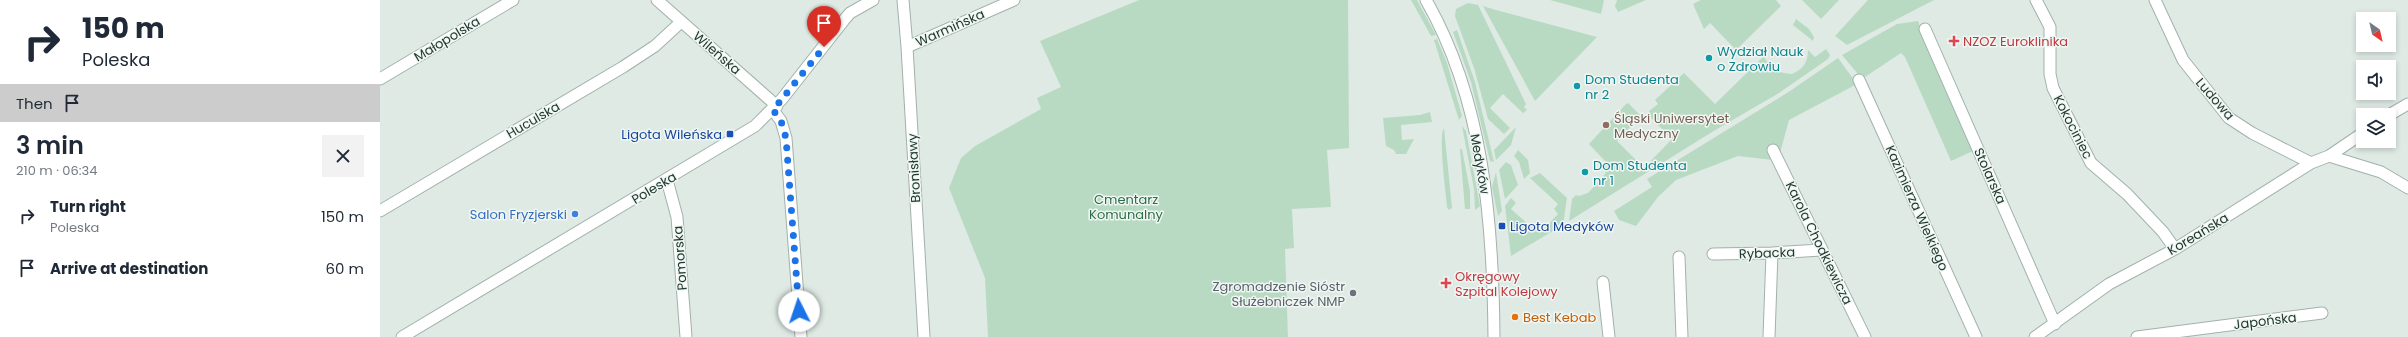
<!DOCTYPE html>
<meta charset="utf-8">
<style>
body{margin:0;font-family:Poppins,sans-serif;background:#f2f2f3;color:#1f2937;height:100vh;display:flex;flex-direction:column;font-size:15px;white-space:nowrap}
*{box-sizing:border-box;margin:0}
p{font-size:13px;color:#747a83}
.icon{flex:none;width:22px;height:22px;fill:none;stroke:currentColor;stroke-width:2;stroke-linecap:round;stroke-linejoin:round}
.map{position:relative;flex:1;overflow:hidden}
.drawer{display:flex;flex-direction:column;background:#fff;width:380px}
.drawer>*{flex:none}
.banner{background:#fff;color:#1f2937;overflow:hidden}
.needle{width:26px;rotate:146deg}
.controls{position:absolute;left:1976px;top:12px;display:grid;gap:8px}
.controls a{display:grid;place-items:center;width:40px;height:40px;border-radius:0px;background:#fff;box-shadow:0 2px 6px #0003;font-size:20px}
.pin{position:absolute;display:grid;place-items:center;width:34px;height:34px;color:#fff;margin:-41px -17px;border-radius:50% 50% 50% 0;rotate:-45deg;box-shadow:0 0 4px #0007}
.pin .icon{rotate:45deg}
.me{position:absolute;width:44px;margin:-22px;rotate:356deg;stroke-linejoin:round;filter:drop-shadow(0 0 3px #0008)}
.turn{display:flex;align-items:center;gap:14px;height:84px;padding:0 16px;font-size:18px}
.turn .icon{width:52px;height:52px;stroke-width:2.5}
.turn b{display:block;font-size:28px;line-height:34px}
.then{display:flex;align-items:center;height:38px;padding:0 16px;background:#0003;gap:8px;font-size:15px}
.round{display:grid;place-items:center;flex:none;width:42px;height:42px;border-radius:0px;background:#f2f2f3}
.headline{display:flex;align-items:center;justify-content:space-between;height:68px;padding:0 16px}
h1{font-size:24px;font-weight:600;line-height:30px}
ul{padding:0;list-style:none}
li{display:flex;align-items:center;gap:12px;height:52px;padding:0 16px}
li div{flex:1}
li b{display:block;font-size:15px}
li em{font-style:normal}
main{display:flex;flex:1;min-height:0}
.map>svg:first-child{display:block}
.green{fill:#b9dac2}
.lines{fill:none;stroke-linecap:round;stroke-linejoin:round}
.minor-casing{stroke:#a2b1ac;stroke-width:13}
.minor{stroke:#fff;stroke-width:11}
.route{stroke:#1a73e8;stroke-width:7;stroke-dasharray:0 12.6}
.health-dot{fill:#e0444e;stroke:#f0f7f3;stroke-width:1.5}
.culture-dot{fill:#0f9aa8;stroke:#f0f7f3;stroke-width:1.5}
.education-dot{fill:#8d6e63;stroke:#f0f7f3;stroke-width:1.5}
.transit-dot{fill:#1a4fb4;stroke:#f0f7f3;stroke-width:1.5}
.shop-dot{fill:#3f7fe0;stroke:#f0f7f3;stroke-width:1.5}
.worship-dot{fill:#6b7280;stroke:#f0f7f3;stroke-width:1.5}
.food-dot{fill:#e8710a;stroke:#f0f7f3;stroke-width:1.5}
.labels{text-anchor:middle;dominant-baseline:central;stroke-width:3;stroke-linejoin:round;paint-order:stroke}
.street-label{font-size:13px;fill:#213932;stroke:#f0f7f3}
.health-label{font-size:13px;fill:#be3a42;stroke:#f0f7f3;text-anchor:start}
.culture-label{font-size:13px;fill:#0d838f;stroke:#f0f7f3;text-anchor:start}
.education-label{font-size:13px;fill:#785e54;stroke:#f0f7f3;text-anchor:start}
.transit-label{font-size:13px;fill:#164399;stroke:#f0f7f3;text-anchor:end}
.park-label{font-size:13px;fill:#2d6e46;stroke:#f0f7f3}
.shop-label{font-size:13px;fill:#366cbe;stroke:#f0f7f3;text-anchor:end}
.worship-label{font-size:13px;fill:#5b616d;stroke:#f0f7f3;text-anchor:end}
.food-label{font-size:13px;fill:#c56008;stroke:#f0f7f3;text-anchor:start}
</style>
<main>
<section class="drawer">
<div class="banner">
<div class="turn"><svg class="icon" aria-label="right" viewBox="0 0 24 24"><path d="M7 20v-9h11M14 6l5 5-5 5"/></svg><div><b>150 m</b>Poleska</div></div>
<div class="then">Then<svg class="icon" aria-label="arrive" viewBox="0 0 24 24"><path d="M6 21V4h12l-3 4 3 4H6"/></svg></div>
</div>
<div class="headline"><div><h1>3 min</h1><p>210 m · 06:34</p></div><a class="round"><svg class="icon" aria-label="close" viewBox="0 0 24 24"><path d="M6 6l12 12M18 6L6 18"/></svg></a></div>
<ul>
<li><svg class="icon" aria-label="right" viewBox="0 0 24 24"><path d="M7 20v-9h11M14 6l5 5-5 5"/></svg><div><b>Turn right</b><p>Poleska</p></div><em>150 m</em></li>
<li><svg class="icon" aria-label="arrive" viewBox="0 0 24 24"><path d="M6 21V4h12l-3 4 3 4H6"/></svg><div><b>Arrive at destination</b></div><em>60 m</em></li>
</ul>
</section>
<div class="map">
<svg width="2028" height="337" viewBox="0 0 2028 337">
<rect width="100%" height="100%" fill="#dfeae5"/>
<path class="green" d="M759,0H968L969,148L947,150L951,207L912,209L914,248L905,249L908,337H608L605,278L569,188L581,158L595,146L661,109L657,98L681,87L660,41Z
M1031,0H1037L1056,35L1051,36Z
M1170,0H1224L1221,14Z
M1237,0H1266L1238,12L1235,6Z
M1321,0H1396L1401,6L1356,50L1330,23L1324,29L1313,4Z
M1422,0H1459L1441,19Z
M1488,0H1554L1467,45L1455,36Z
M1088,3L1098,5L1146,104L1144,107L1147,110L1140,116L1143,113L1123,94L1110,108L1130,128L1124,134L1108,119L1094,68L1075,16L1076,9Z
M1103,6L1116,10L1217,37L1155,101Z
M1416,19L1429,29L1434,37L1433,41L1413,25Z
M1538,21L1565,88L1595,150L1571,161L1525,57L1521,53L1482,79L1462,55L1517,24Z
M1077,30L1095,82L1114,162L1110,161L1091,82L1073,32Z
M1057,39L1067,63L1082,116L1079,120L1054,40Z
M1446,49L1450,55L1448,59L1399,93L1332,132L1189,221L1192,199L1196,195L1199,196L1208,193L1226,173L1221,168L1226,162L1209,144L1246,104L1248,103L1261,116L1237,141L1264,168L1292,139L1271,118L1269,111L1278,104L1275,100L1304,73L1335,104L1384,56C1390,69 1397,73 1412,74C1423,69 1428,63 1428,50L1435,57Z
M1458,58L1477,84L1409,120L1400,153L1392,160L1358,156L1296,180L1278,197L1256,226L1239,220L1234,211L1272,187L1267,179L1410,91Z
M1050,112L1052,122L1021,125L1022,140L1034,139L1026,154H1016L1014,150L1006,146L1003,118L1040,115Z
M1082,126L1086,131L1100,206L1095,210L1094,189Z
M1136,127L1131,145L1116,160L1114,150Z
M1064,128L1072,208L1069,210L1067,207C1066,193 1058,137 1064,128Z
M1080,149H1082L1090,191V209H1085Z
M1138,150L1148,160L1150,173L1144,179L1139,162L1134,156Z
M1126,162L1131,165L1138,185L1125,199L1119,170Z
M1116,172L1122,211L1118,216L1112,187Z
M1160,173L1187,198L1183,225L1131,256L1125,206L1131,198L1136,203L1131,209L1155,230L1159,225L1164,229L1178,214L1174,209L1178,204L1150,178Z"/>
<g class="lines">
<defs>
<path id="minor" d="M277,0L397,106
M523,0L527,47L544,337
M1046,0C1104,101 1113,223 1114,337
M1656,0L1670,27V74L1673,88L1711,163L1747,194L1783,232L1795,249
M1775,0L1803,60L1849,118L1872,133L1931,163
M1545,29L1675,324
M527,47L634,0
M0,79L133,0
M1479,80L1596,337
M393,110L401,121L406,138L421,337
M2009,115L2028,104
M1393,150L1485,337
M1949,156L2001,172L2028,188
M287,180L297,217L306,337
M0,211L243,67L275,46L301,22
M1333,254L1392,253L1441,250
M1299,257L1302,337
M1223,282L1229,337
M22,337L375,126L402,99L464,20L470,13L493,0
M1389,337L1392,253
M1655,337L1729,284L1795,249L1931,163L1949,156L1983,133
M1757,337L1942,313"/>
</defs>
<use href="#minor" class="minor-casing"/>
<use href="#minor" class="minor"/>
</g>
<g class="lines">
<path class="route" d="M419,311L406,138L401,121L393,110L444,47"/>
</g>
<g class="health-dot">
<path d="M1572 35h4v4h4v4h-4v4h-4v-4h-4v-4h4z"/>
<path d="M1064 277h4v4h4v4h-4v4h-4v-4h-4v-4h4z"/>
</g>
<g class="culture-dot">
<circle cx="1329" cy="58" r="4"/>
<circle cx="1197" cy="86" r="4"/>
<circle cx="1205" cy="172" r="4"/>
</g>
<circle class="education-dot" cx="1226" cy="125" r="4"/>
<g class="transit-dot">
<rect x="346" y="130" width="8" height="8" rx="2"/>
<rect x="1118" y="222" width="8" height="8" rx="2"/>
</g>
<circle class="shop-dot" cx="195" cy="214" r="4"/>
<circle class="worship-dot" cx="973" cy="293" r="4"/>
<circle class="food-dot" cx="1135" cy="317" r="4"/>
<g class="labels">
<g class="street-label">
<text transform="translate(570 28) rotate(-24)">Warmińska</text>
<text transform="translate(67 39) rotate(-31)">Małopolska</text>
<text transform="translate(337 53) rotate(41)">Wileńska</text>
<text transform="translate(1835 99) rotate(49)">Ludowa</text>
<text transform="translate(153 120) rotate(-30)">Huculska</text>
<text transform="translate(1693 127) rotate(63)">Kokociniec</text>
<text transform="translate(1100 164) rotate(80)">Medyków</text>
<text transform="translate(534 168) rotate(-93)">Bronisławy</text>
<text transform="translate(1610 176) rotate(66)">Stolarska</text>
<text transform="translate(274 188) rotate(-31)">Poleska</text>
<text transform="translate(1537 208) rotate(66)">Kazimierza Wielkiego</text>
<text transform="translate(1818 234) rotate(-31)">Koreańska</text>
<text transform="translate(1439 243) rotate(64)">Karola Chodkiewicza</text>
<text transform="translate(1387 253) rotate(-2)">Rybacka</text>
<text transform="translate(300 258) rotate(-94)">Pomorska</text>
<text transform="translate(1885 321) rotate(-7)">Japońska</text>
</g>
<g class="health-label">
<text x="1583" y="41">NZOZ Euroklinika</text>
<text x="1075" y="276">Okręgowy<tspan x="1075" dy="15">Szpital Kolejowy</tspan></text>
</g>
<g class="culture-label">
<text x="1337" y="51">Wydział Nauk<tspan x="1337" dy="15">o Zdrowiu</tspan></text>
<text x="1205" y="79">Dom Studenta<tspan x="1205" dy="15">nr 2</tspan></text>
<text x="1213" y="165">Dom Studenta<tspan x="1213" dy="15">nr 1</tspan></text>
</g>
<g class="education-label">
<text x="1234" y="118">Śląski Uniwersytet<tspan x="1234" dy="15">Medyczny</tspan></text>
</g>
<g class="transit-label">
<text x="342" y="134">Ligota Wileńska</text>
<text x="1130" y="226" text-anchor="start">Ligota Medyków</text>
</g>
<g class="park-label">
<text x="746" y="199">Cmentarz<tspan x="746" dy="15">Komunalny</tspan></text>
</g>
<g class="shop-label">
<text x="187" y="214">Salon Fryzjerski</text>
</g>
<g class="worship-label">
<text x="965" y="286">Zgromadzenie Sióstr<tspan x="965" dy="15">Służebniczek NMP</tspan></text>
</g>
<g class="food-label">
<text x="1143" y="317">Best Kebab</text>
</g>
</g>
</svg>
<div class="controls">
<a><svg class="needle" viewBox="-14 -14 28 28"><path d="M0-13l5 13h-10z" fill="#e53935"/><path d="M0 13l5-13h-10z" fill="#747a83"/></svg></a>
<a><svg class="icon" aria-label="sound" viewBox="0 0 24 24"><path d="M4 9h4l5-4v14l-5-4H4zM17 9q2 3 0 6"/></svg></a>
<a><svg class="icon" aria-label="layers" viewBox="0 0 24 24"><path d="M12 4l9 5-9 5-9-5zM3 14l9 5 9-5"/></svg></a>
</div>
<div class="pin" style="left:444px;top:47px;background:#d93025"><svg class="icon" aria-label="arrive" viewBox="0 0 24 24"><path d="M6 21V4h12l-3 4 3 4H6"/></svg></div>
<svg class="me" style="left:419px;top:311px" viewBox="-20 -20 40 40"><circle r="19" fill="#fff"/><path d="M0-13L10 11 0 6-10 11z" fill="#1a73e8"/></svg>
</div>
</main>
